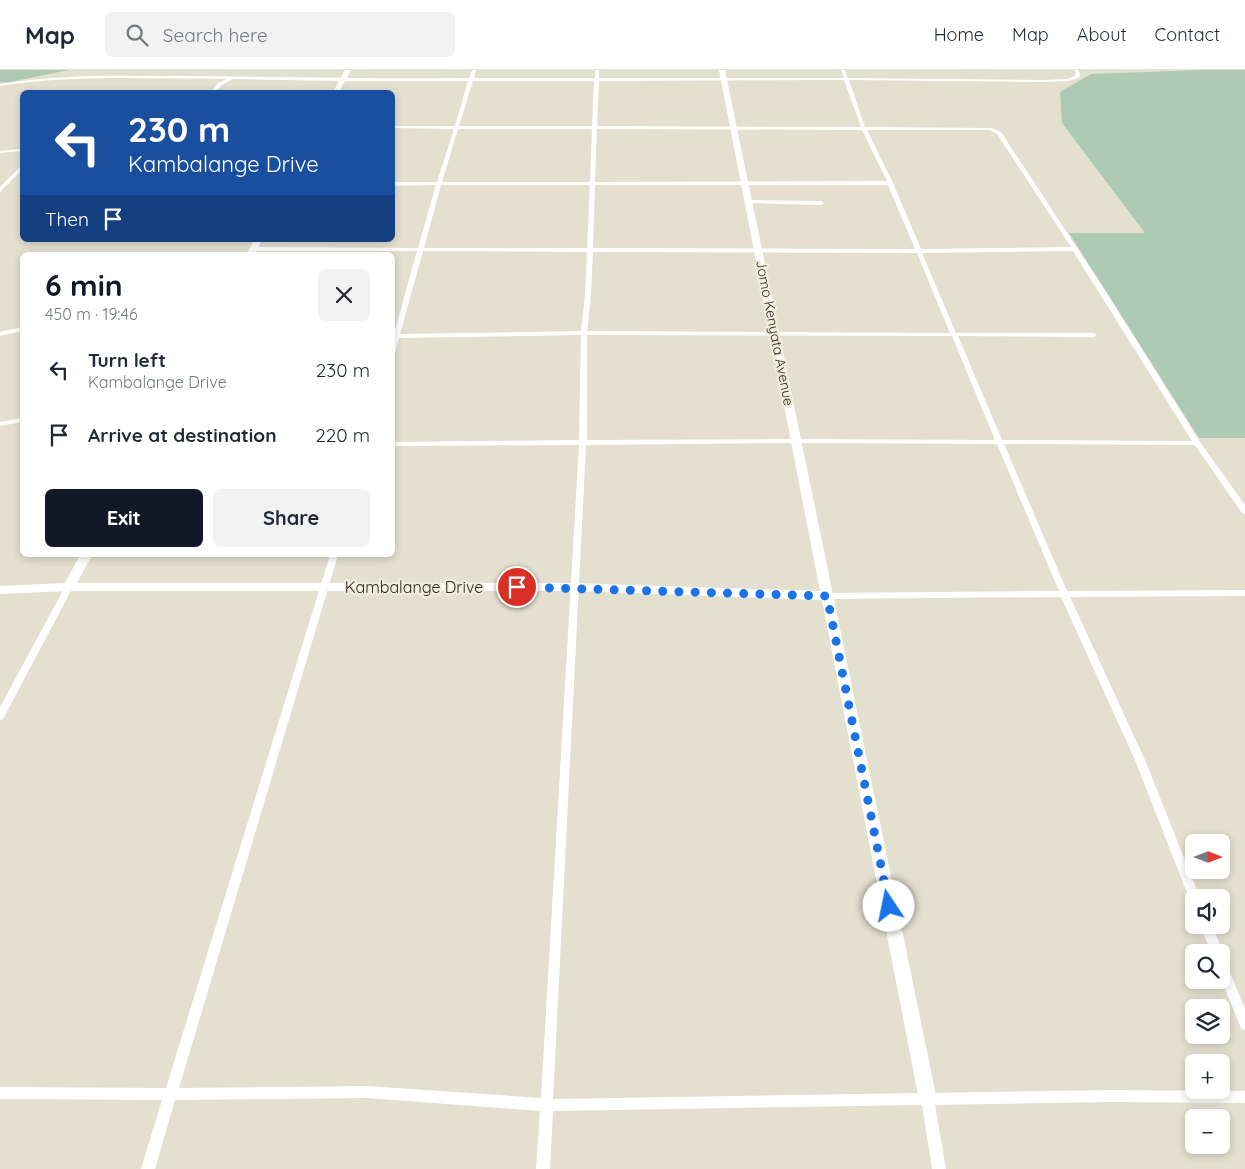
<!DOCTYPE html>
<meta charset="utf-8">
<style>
body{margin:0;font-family:Quicksand,sans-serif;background:#f2f2f3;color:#1f2937;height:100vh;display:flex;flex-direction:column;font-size:19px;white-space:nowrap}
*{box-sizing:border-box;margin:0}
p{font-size:16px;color:#747a83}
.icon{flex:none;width:28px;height:28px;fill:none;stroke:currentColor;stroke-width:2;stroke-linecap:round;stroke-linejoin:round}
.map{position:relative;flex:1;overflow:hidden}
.sheet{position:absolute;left:20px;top:182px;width:375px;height:305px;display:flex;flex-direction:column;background:#fff;border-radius:8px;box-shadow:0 2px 8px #0003}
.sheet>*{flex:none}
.guide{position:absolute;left:20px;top:20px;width:375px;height:152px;border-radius:8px;box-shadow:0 2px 8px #0003;background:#1a4fa0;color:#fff;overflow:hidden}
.needle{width:32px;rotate:90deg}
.fabs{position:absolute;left:1185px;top:764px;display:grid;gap:10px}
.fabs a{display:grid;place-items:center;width:45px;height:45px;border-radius:8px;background:#fff;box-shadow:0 2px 8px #0003;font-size:25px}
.pin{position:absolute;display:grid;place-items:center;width:42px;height:42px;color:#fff;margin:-21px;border:2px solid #fff;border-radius:50%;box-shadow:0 1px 5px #0007}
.me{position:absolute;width:55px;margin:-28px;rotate:349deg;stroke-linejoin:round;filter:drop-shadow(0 0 4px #0008)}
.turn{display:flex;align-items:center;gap:18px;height:105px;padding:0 25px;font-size:22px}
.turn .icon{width:65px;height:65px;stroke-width:2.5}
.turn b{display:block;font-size:35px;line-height:42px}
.then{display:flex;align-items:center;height:48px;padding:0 25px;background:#0003;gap:10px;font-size:19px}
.round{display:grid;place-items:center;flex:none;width:52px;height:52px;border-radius:8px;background:#f2f2f3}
.summary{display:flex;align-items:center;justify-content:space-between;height:85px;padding:0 25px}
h1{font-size:30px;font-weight:700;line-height:38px;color:#111827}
.action{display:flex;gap:10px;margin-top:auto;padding:10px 25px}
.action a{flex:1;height:58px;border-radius:8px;background:#111827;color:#fff;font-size:20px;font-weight:700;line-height:58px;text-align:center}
.action a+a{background:#f2f2f3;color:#1f2937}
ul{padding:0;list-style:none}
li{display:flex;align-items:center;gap:15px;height:65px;padding:0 25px}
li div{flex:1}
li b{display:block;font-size:19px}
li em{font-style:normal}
header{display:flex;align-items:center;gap:30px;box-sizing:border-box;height:70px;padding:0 25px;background:#fff;border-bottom:1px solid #e0e1e3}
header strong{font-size:24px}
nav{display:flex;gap:28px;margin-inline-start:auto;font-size:18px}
.search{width:350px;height:45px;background:#f2f2f3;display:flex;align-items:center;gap:12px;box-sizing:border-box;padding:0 18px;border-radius:8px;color:#747a83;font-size:19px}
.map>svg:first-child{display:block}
.green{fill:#adcab5}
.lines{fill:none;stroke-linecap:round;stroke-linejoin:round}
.street{fill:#fff;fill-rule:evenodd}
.secondary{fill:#fff;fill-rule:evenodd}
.route{stroke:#1a73e8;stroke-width:9;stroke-dasharray:0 16.2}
.labels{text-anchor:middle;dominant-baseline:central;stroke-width:4.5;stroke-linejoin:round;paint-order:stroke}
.far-street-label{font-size:14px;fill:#2c2b25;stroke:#f0eddd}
.street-label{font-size:16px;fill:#2c2b25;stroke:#f0eddd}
</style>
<header>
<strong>Map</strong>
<div class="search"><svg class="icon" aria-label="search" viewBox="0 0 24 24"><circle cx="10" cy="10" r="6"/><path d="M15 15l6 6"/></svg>Search here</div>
<nav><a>Home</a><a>Map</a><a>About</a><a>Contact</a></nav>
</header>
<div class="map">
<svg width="1245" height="1099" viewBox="0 0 1245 1099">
<rect width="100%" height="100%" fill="#e3e0d0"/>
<path class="green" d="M0,0H69L10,12H0Z
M1199,0H1245V368H1199L1069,163H1145L1062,53L1060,22L1091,4Z"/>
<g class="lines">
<path class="street" d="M472,0H476L474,8H595V0H599V8H844L841,0H845L848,8L1046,10L1067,9L1075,6L1076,3L1074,0H1078L1080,3L1079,8L1067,11L1046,12L849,10L865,57L991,58L1001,62L1108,225L1200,372L1245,435V444L1242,443L1195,375L1004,374L1067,521L1245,520V526L1070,527L1145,690L1200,828H1194V833L1191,832L1189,828L1135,690L1061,527L827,529L823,526L827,523L1059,521L997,374L795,373L586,375L553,1029L1110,1020L1245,1021V1033L1110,1032L935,1035L946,1099H932L922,1035L553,1041L550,1099H536L540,1041L367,1028L175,1030L155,1099H141L162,1030L0,1029V1017L166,1018L330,485H338L179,1018L367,1016L541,1028L579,375L392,376V372L579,370L581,265L399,268L395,283L392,285V264H394L417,181H253L250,179L253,177L418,178L436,115L392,116V112H437L454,59L392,58V56H455L468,11H343L232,9L222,15L215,22H211L218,13L227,9C151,9 75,4 0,16V14C66,3 133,6 200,6C290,7 380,9 469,8ZM844,10L861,57L597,56L599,11ZM473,11H594L592,56H459ZM458,59H592L590,112H442ZM597,59L862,60L887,111L595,112ZM867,60H990L997,64L1071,177L921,179L893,113ZM441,115H590L587,178H424ZM595,115H888L915,179L593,178ZM423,181L587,182L585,226L581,261L400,264ZM1073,181L1192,371L1002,370L958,266L1094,267L1097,265L1094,263H956L922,183ZM593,182L917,183L950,263L587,261L591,226ZM587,265L952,266L995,370L795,369L587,370Z
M22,79V81L0,83V81Z
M20,97H22V100L0,122V117Z
M750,130L821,131L824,133L821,135L748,133V131Z
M22,257V261L0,266V262Z
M22,348V352L0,356V352Z
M69,514L73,517L3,649L0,650V637L65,517Z
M1200,855H1212L1223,882L1221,886V882H1211Z
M1221,888L1225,890L1245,939V960L1241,958L1221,909Z"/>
<path class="secondary" d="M345,0H351L339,22H333Z
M719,0H725L937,1030L934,1036L928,1039L922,1036L919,1030L822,530L574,521H69L0,524V516L65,513L80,485H92L77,513H574L820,521Z
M254,170H262L254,185H246Z"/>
</g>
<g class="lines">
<path class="route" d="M517,517L827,526L889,836"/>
</g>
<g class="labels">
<g class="far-street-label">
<text transform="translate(775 263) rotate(79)">Jomo Kenyata Avenue</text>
</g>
<g class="street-label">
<text x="414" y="517">Kambalange Drive</text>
</g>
</g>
</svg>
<div class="fabs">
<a><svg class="needle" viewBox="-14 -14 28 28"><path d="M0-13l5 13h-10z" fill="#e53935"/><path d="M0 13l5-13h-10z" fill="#747a83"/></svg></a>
<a><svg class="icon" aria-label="sound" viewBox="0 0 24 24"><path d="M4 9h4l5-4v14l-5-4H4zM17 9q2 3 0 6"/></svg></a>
<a><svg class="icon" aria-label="search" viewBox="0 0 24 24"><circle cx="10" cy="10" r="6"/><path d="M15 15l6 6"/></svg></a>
<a><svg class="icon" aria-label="layers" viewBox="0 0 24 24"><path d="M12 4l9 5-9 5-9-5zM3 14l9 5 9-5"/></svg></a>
<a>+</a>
<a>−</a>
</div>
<div class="pin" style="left:517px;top:517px;background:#d93025"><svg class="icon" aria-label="arrive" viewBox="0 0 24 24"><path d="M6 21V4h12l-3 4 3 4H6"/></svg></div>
<svg class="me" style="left:889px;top:836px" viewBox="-20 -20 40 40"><circle r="19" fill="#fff"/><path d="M0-13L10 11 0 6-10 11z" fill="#1a73e8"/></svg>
<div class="guide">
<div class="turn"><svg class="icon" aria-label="left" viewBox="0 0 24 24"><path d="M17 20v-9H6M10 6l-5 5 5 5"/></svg><div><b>230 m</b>Kambalange Drive</div></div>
<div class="then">Then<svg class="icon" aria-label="arrive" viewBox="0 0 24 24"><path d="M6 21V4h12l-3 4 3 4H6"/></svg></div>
</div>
<section class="sheet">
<div class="summary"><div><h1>6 min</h1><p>450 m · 19:46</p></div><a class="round"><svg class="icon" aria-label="close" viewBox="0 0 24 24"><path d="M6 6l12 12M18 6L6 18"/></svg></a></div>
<ul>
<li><svg class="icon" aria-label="left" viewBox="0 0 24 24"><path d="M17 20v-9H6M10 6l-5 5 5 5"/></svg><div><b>Turn left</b><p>Kambalange Drive</p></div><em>230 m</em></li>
<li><svg class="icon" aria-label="arrive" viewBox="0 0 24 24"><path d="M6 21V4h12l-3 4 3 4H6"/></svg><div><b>Arrive at destination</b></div><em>220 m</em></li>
</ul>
<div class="action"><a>Exit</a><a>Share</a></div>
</section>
</div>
